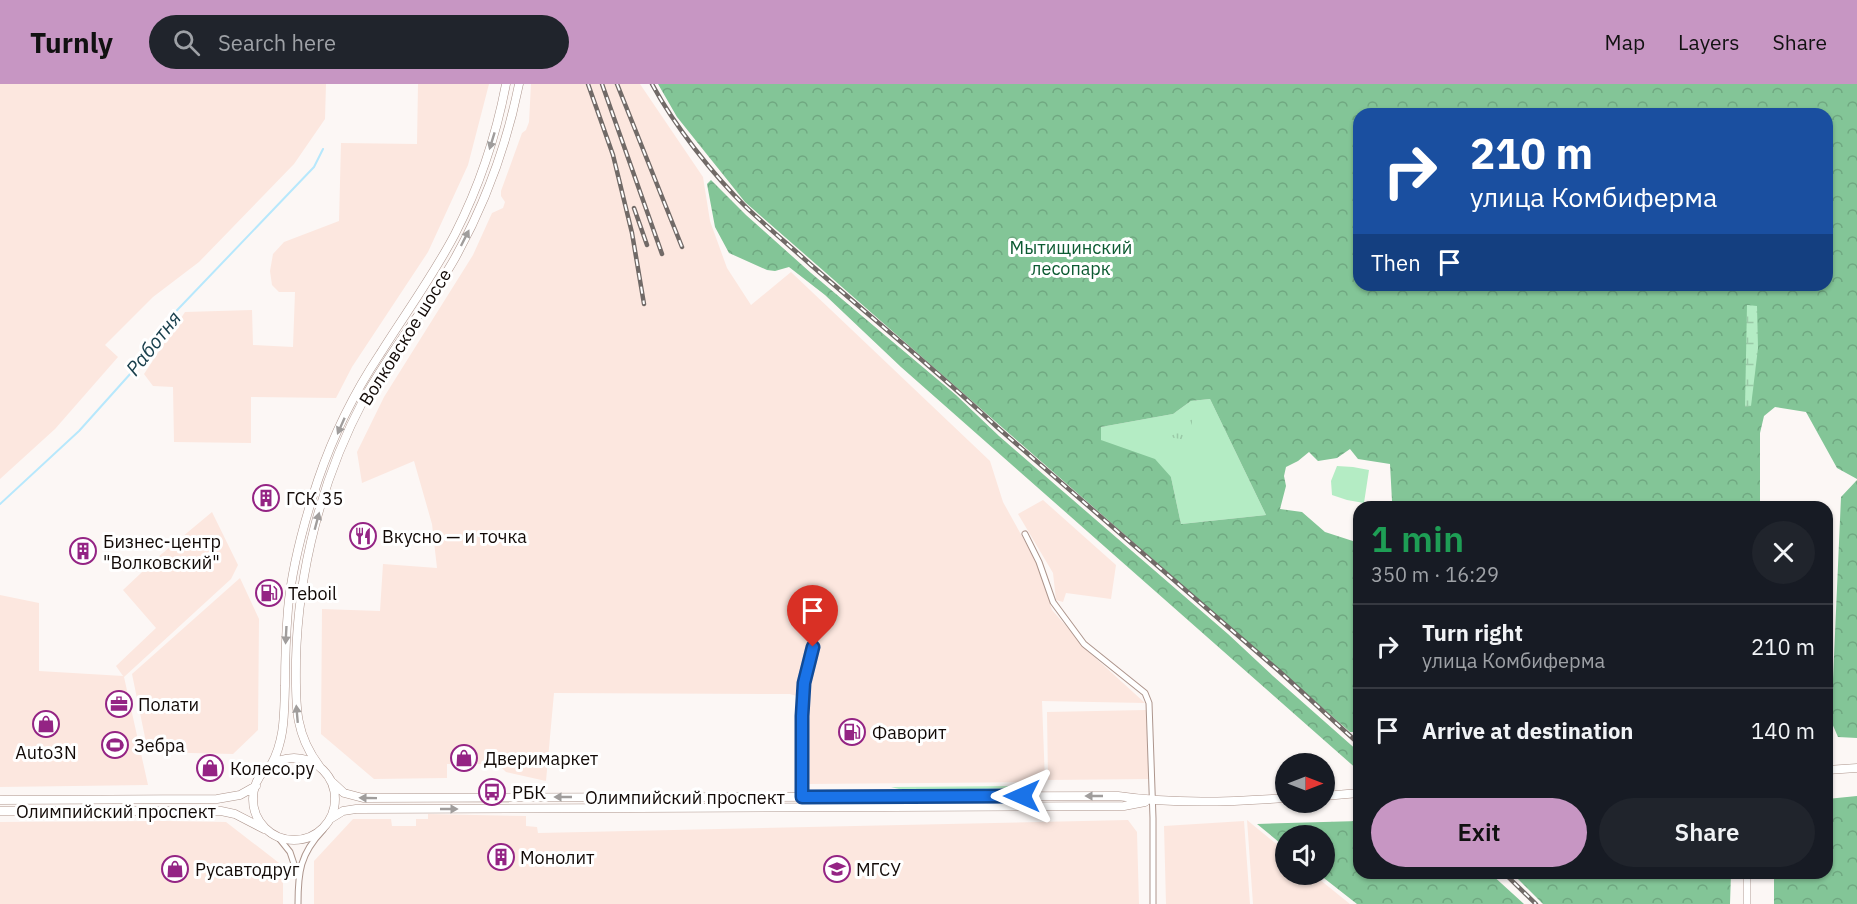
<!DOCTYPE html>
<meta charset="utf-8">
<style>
body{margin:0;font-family:"IBM Plex Sans",sans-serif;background:#20242c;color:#f1f3f6;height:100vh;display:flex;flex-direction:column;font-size:22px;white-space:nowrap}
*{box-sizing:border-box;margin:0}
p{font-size:20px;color:#9ea1a6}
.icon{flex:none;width:33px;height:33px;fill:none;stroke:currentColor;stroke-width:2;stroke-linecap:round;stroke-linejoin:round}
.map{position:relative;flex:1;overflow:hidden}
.drawer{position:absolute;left:1353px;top:417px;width:480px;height:378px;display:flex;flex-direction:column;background:#171b24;border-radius:18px;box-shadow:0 2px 4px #0004}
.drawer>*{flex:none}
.hud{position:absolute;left:1353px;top:24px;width:480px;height:183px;border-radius:18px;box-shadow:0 2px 4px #0004;background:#1a4fa0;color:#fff;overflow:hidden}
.needle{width:39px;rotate:90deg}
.tools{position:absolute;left:1275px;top:669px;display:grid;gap:12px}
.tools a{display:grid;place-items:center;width:60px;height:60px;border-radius:50%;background:#171b24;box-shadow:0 2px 4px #0004;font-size:30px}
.pin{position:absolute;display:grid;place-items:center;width:51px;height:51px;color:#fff;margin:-62px -26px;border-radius:50% 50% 50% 0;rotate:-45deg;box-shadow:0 0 6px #0007}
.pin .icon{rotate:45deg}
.me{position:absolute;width:66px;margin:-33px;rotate:270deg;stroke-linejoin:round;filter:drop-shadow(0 0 4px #0008)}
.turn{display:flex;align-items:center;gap:21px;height:126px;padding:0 18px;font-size:27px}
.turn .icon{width:78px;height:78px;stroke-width:2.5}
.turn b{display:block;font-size:42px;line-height:51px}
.then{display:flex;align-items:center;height:57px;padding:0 18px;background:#0003;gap:12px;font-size:22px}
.round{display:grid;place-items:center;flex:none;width:63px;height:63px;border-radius:32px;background:#20242c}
.headline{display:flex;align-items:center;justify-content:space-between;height:102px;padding:0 18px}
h1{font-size:36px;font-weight:600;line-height:45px;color:#1e9e55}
.button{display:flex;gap:12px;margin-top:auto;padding:12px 18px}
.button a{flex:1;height:69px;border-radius:36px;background:#c796c3;color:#111;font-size:24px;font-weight:600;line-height:69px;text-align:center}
.button a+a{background:#20242c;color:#f1f3f6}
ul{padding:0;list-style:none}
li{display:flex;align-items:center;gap:18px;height:84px;padding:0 18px;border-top:2px solid #363941}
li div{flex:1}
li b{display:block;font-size:22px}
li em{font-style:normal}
header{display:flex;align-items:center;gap:36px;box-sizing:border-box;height:84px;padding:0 30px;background:#c796c3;color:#111}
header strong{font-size:28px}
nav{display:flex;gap:33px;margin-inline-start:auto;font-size:21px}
.search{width:420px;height:54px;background:#20242c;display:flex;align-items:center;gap:15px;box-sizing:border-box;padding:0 21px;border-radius:33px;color:#9ea1a6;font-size:22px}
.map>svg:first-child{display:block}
.built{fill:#fce7df}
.grass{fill:#b4ecc4}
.forest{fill:url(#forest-crowns);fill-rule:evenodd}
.wetland{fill:url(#wetland-marsh)}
.park{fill:url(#park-tufts)}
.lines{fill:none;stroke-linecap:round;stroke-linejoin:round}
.stream{stroke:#b7e8fc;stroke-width:2}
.minor-casing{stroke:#ad958c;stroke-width:7}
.tertiary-casing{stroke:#ad958c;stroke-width:8}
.secondary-casing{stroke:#ad958c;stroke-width:9}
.minor{stroke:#fff;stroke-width:5}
.tertiary{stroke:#fff;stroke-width:7}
.secondary{stroke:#fff;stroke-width:8}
.rail-casing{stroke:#716a67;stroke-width:4.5}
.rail{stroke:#fff;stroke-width:2;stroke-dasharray:7;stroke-linecap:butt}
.oneway{fill:#a09d9c}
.route-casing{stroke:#114b97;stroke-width:15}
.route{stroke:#1a73e8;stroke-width:10}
.labels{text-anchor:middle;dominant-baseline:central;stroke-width:6;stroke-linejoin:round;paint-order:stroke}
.park-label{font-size:18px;fill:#0c5a31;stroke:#fff}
.street-label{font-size:18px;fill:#120a07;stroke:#fff}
.poi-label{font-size:18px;fill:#120a07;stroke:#fff;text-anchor:start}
.water-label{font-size:20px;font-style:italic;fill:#173e4b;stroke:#fff}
</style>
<header>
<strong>Turnly</strong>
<div class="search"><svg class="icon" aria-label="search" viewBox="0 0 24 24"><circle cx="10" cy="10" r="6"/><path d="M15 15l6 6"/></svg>Search here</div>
<nav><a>Map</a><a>Layers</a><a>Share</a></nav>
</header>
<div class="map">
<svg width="1857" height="820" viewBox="0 0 1857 820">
<defs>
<pattern id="forest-crowns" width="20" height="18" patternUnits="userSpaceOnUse" patternTransform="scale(1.5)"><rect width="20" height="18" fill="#83c597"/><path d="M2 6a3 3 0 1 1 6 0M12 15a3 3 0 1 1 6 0" fill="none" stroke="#70a881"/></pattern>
<pattern id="wetland-marsh" width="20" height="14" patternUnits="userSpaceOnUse" patternTransform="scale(1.5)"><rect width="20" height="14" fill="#b4ecc4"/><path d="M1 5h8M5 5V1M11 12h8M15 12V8" fill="none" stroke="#9ac9a7"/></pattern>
<pattern id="park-tufts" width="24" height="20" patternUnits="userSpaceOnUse" patternTransform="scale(1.5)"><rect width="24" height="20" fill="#b4ecc4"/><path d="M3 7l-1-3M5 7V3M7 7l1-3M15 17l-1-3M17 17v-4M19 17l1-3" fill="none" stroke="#9ac9a7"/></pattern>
</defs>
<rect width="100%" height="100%" fill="#fcf7f5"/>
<path class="built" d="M0,0H326L325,35L294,80L199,178L153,213L105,261L118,273L55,345L0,395Z
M418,0H489L468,81L428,168L352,283L336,314L251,313V359L174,358L173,303L153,302L144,290L185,228L252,226L253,261L293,263L295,208H279L272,201L270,187L273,170L284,158L339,137L341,59L417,60Z
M531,0H640L703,93L710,137L727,184L751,221L791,188L990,377L1003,418L1038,481L1052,526L1090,569L1145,619L1042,617L1045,698L808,700L807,615L790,610L554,609L546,697L506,688L498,680H447V694L374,695L321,650L322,525L380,527L383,480L437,484L432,440L414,377L362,399L357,368L384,313L473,171L492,129L503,124L505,118L501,112V107L522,49L526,46L529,38Z
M1043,416L1116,481L1111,515L1066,509L1063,518L1056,516L1053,489L1018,430Z
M212,428L238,481L231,495L124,593L148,701L0,703V511L39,519V587L123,592L116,582L156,544L123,506L158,473Z
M240,494L259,535L258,646L233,670L148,668L132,590Z
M1146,626L1149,695L1048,696L1047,628Z
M428,730L526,732V742L537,743L538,749L1128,736L1137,748L1139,820H314V777L353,735H391L392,742H416V735H428Z
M1247,736L1285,767L1286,790L1314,791L1350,820H1253Z
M165,737L226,738L283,782V820H0V738Z
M1244,737L1250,820H1166L1164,742Z"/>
<path class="grass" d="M1210,315L1266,431L1181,440L1171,393L1100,356L1101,343L1173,330L1191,317Z
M1337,382L1353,383L1369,386L1364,419L1347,416L1332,411L1331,397Z
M1034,702L1028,704L903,706L891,703Z"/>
<path class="forest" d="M658,0H1857V395L1837,384L1806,328L1775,323L1764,332L1760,349V423H1384V421L1392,417L1390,380L1358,375L1350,365L1337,374L1318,377L1309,368L1298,377L1286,383L1284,392L1286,402L1280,425L1302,428L1325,448L1359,459V648H1350L745,118L677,33ZM1359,30H1827V201H1359ZM1210,315L1266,431L1181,440L1171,393L1155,375L1101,356V343L1173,330L1191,317Z
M711,96L746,131L811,189L956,311L999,352L1228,550L1273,592L1359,668V687L901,283L825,211L789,183L775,187L767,186L729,169L715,143L707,100Z
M1857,396V654L1838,653L1831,637L1827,601L1833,595L1841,413Z
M1857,712V820H1774V789H1827V715Z
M1359,737V789H1490L1524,820H1357L1320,791L1324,790V752H1286L1285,763L1257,740Z
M1512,789H1731L1730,820H1543Z"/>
<path class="wetland" d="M1747,221L1757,222L1758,264L1751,322L1745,323Z"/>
<path class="park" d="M1168,335H1192V357L1163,352V344Z"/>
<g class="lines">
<path class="stream" d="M0,420L79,347L131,289L160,244L314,83L323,65"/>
<defs>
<path id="minor" d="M1025,450L1039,478L1053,518L1084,560L1145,609L1149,619L1153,734V820
M802,713V632L804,599L821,528
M278,753L290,768L297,789
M298,820C298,788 300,770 323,746"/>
<path id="tertiary" d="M1747,789V820"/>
<path id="secondary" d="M253 715a41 41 0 1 1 82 0a41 41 0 1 1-82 0Z
M271,681C285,656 284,630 285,602C285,576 286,550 288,525C292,481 304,438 318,396C333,352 354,309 380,270C405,230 433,192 455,150C479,103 496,52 506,0
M320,683C293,648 296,618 296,576C298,486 322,394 364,315C391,265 428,222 455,174C485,120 507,60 519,0
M1827,686L1857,684
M331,697L344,709L363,714L1118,712C1173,720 1230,718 1286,714
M1324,712L1359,709
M0,716L217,715L240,711L256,702
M0,727H221L235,730L264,745
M330,735L343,727L356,725L1124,722L1145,718"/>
</defs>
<use href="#minor" class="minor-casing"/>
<use href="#tertiary" class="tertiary-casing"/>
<use href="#secondary" class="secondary-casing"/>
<use href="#minor" class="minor"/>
<use href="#tertiary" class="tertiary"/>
<use href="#secondary" class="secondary"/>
<defs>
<path id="rail" d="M588,0L613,71L632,149L644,220
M602,0L662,170
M617,0L682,163
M652,0C674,41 713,91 746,123C767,143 790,162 811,181C873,235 937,287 997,343L1279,587L1359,660
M634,124L647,161
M1504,789L1536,820"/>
</defs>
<use href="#rail" class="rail-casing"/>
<use href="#rail" class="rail"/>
</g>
<defs><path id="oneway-solid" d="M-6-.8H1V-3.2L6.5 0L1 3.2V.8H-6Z" transform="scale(1.5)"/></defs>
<g class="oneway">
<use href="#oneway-solid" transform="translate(492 57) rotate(107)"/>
<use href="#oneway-solid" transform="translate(465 154) rotate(-63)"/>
<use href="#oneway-solid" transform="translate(341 342) rotate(114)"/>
<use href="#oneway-solid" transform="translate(317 437) rotate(-75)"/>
<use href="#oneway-solid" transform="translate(286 551) rotate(93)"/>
<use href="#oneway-solid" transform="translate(297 630) rotate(-95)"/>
<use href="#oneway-solid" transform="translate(1094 712) rotate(180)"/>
<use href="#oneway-solid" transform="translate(563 713) rotate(-180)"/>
<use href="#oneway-solid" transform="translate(368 714) rotate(-179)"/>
<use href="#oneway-solid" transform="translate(449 725)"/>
</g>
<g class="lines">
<defs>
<path id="route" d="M813,563L804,599L802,632V713L1022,712"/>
</defs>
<use href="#route" class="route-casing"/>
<use href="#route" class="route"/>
</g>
<defs>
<symbol id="building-ring" viewBox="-11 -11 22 22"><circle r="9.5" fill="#fff" stroke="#942484" stroke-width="1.5"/><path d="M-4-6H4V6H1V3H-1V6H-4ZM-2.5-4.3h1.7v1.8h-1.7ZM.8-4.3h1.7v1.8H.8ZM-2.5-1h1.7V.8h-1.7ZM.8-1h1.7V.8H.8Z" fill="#942484"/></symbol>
<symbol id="restaurant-ring" viewBox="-11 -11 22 22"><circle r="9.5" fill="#fff" stroke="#942484" stroke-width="1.5"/><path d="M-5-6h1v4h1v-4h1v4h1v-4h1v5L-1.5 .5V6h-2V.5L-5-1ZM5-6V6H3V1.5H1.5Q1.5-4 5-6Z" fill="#942484"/></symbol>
<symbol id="fuel-ring" viewBox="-11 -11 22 22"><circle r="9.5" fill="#fff" stroke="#942484" stroke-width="1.5"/><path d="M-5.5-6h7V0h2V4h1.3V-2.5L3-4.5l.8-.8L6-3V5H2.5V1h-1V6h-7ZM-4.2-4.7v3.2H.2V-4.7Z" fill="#942484"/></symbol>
<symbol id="office-ring" viewBox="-11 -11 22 22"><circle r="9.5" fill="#fff" stroke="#942484" stroke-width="1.5"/><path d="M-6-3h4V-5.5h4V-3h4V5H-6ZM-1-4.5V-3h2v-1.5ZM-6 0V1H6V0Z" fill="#942484"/></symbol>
<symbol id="shop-ring" viewBox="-11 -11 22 22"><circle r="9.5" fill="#fff" stroke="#942484" stroke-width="1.5"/><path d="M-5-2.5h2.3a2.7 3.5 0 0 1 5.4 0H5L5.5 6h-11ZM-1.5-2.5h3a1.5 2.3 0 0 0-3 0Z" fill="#942484"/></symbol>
<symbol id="stadium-ring" viewBox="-11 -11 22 22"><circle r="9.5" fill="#fff" stroke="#942484" stroke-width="1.5"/><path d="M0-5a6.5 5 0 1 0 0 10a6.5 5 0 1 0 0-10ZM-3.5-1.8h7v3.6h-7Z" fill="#942484"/></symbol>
<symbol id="bus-ring" viewBox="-11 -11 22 22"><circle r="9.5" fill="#fff" stroke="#942484" stroke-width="1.5"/><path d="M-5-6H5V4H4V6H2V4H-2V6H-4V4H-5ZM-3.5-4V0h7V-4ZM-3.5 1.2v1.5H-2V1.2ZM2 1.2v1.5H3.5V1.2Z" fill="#942484"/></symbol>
<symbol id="university-ring" viewBox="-11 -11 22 22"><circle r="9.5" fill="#fff" stroke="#942484" stroke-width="1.5"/><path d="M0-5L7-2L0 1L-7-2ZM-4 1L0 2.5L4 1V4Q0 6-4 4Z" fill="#942484"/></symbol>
</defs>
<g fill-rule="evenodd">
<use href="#building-ring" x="251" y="399" width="30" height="30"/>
<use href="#restaurant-ring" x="348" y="437" width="30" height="30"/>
<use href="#building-ring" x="68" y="452" width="30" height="30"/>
<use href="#fuel-ring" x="254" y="494" width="30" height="30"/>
<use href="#office-ring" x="104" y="605" width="30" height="30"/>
<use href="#shop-ring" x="31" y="625" width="30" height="30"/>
<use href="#fuel-ring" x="837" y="633" width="30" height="30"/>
<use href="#stadium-ring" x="100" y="646" width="30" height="30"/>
<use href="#shop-ring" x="449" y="659" width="30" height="30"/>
<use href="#shop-ring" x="195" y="669" width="30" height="30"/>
<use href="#bus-ring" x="477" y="693" width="30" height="30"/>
<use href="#building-ring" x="486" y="758" width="30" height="30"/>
<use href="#shop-ring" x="160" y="770" width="30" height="30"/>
<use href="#university-ring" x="822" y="770" width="30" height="30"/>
</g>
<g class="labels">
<g class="park-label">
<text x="1071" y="163">Мытищинский<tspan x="1071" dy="21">лесопарк</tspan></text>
</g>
<g class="street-label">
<text transform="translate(405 253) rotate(-58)">Волковское шоссе</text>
<text x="685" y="713">Олимпийский проспект</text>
<text x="116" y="727">Олимпийский проспект</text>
</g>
<g class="poi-label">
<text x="286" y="414">ГСК 35</text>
<text x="382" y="452">Вкусно — и точка</text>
<text x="103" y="457">Бизнес-центр<tspan x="103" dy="21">"Волковский"</tspan></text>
<text x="288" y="509">Teboil</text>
<text x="138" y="620">Полати</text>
<text x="872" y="648">Фаворит</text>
<text x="134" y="661">Зебра</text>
<text x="46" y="668" text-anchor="middle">Auto3N</text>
<text x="484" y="674">Дверимаркет</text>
<text x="230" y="684">Колесо.ру</text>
<text x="512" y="708">РБК</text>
<text x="520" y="773">Монолит</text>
<text x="195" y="785">Русавтодруг</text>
<text x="856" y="785">МГСУ</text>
</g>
<g class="water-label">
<text transform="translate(153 259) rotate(-52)">Работня</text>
</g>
</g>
</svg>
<div class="tools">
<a><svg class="needle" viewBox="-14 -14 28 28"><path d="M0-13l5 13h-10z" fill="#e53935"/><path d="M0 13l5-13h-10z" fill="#9ea1a6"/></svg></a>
<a><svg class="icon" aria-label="sound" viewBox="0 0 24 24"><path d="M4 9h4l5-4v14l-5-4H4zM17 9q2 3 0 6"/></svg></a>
</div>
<div class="pin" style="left:813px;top:563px;background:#d93025"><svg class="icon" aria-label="arrive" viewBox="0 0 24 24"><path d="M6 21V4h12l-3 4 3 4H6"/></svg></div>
<svg class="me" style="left:1022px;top:712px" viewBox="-20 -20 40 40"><path d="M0-17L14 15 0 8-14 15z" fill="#1a73e8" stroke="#fff" stroke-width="4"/></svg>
<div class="hud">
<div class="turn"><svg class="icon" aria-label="right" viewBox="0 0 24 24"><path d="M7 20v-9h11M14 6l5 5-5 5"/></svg><div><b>210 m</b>улица Комбиферма</div></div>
<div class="then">Then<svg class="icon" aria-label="arrive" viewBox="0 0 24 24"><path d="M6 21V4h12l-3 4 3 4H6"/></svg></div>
</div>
<section class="drawer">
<div class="headline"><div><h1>1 min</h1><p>350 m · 16:29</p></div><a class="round"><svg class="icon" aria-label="close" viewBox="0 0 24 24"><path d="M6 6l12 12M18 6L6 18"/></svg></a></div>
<ul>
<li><svg class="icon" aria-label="right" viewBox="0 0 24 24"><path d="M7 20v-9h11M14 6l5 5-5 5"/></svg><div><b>Turn right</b><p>улица Комбиферма</p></div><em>210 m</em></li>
<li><svg class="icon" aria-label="arrive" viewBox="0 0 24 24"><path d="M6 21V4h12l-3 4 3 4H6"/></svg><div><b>Arrive at destination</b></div><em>140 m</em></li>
</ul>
<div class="button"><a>Exit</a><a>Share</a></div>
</section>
</div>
